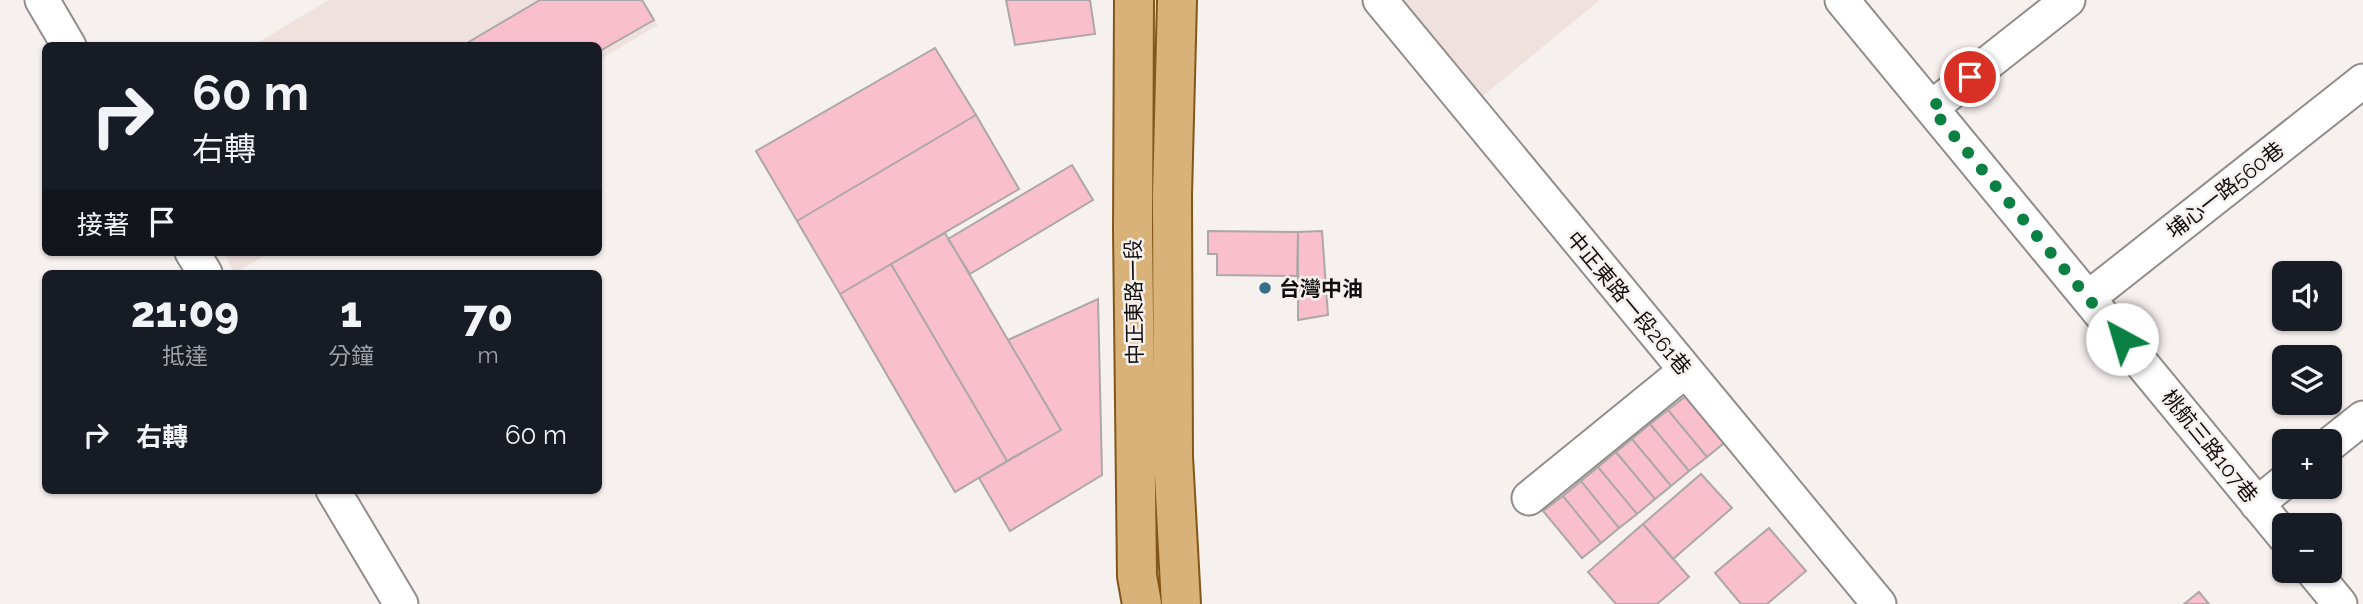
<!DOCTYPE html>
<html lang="zh-TW">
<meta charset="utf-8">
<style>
body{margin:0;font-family:Raleway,"Noto Sans TC",sans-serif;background:#242831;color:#f1f3f6;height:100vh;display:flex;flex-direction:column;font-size:26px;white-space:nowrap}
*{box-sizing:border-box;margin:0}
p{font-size:23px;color:#9ea1a6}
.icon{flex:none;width:38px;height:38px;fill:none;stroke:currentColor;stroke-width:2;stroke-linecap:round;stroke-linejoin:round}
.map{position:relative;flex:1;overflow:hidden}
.details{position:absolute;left:42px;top:270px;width:560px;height:224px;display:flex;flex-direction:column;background:#171b24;border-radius:10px;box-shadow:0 2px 5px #0004}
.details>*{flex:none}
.guide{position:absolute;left:42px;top:42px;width:560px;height:214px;border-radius:10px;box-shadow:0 2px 5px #0004;background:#171b24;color:#f1f3f6;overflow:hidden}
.controls{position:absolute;left:2272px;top:261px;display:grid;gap:14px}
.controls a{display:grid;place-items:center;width:70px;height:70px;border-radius:10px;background:#171b24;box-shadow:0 2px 5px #0004;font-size:35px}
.pin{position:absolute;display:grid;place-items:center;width:60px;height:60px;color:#fff;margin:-30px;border:4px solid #fff;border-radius:50%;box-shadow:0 2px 7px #0007}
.me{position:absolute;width:77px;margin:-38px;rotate:321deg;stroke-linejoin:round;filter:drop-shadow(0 0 5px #0008)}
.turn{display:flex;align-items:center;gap:24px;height:147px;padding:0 35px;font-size:32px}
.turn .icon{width:91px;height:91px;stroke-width:2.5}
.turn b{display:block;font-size:49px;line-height:60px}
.then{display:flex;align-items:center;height:66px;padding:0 35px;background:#0003;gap:14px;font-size:26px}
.eta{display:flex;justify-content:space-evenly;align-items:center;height:119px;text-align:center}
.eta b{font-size:42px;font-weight:800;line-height:49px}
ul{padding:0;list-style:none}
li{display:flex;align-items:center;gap:21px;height:91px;padding:0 35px}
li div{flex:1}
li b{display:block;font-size:26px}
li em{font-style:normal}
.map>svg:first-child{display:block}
.built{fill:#efe2de}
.building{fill:#fabfcc;stroke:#aca7a8;stroke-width:2}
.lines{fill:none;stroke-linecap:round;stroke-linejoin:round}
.minor-casing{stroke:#928d8b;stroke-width:37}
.major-casing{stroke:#825719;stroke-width:42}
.minor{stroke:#fff;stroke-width:33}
.major{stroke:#d9b279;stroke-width:38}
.route{stroke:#0b8043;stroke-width:12;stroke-dasharray:0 21.6}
.poi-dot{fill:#376f8a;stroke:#f6f0ee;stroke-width:2.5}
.labels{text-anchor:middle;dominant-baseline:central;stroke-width:5;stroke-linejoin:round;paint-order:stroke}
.street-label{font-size:21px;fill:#100e0e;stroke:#f6f0ee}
.poi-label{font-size:21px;font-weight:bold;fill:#100e0e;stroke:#f6f0ee;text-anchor:start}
</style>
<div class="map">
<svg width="2363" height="604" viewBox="0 0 2363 604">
<rect width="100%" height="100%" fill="#f6f0ee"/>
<path class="built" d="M329,0H642L658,25L599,60L598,46H252Z
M1402,0H1600L1483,96Z
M223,252H271L235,273Z"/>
<path class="building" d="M540,0H642L654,20L598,52V46H462Z
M1006,0H1090L1095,34L1015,45Z
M935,48L976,115L797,221L756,151Z
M976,115L1019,189L840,294L797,221Z
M1072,165L1093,200L970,274L948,239Z
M1208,231L1298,232L1297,276L1217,275V254H1208Z
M1322,231L1328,315L1298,320V232Z
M945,233L1061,430L1007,461L891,264Z
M891,264L1007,461L955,492L840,294Z
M1098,299L1102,475L1010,531L979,478L1061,430L1008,340Z
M1686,396L1724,443L1707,457L1668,410Z
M1668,410L1707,457L1689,471L1650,424Z
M1650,424L1689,471L1671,486L1632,439Z
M1632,439L1671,486L1655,499L1616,452Z
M1616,452L1655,499L1637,514L1598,467Z
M1598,467L1637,514L1619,528L1581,481Z
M1701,474L1732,508L1673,559L1643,524Z
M1581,481L1619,528L1601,543L1563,496Z
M1563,496L1601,543L1582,558L1543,511Z
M1643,524L1689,577L1657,604H1616L1588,572Z
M1769,528L1806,571L1767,604H1741L1715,573Z
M2199,592L2209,604H2184Z"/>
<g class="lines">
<defs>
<path id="minor" d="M42,0L69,46
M1380,0L1879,604
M1842,0L2284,536
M1931,108L2068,0
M192,252L205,273
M2088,298L2363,81
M2329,445L2363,418
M333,490L401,604
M1529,498L1685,371
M2257,504L2284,482
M2312,570L2340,604"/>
<path id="major" d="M1134,0L1133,230L1137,576L1142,604
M1177,0L1172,195L1173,457L1181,604"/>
</defs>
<use href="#minor" class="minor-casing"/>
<use href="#major" class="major-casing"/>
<use href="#minor" class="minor"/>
<use href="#major" class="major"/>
</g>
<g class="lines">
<path class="route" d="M1970,77L1931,108L2122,339"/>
</g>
<circle class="poi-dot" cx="1265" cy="288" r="7"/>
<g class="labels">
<g class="street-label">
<text transform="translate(2225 190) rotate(-38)">埔心一路560巷</text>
<text transform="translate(1134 302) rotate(-91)">中正東路一段</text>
<text transform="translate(1629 303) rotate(50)">中正東路一段261巷</text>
<text transform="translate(2210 446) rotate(51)">桃航三路107巷</text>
</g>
<g class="poi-label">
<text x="1279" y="288">台灣中油</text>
</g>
</g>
</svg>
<div class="controls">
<a><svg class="icon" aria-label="sound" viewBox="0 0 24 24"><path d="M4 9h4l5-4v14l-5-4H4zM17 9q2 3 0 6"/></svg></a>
<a><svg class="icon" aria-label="layers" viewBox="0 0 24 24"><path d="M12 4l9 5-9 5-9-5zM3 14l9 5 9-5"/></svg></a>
<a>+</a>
<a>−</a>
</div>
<div class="pin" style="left:1970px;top:77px;background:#d93025"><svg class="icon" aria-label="arrive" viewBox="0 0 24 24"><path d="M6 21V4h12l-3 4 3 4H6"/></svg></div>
<svg class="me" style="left:2122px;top:339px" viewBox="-20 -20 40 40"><circle r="19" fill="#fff"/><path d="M0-13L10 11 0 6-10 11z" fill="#0b8043"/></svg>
<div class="guide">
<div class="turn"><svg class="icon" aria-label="right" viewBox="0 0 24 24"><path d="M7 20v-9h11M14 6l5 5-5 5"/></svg><div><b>60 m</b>右轉</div></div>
<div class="then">接著<svg class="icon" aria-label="arrive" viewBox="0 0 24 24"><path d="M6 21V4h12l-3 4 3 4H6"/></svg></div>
</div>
<section class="details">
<div class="eta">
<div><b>21:09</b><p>抵達</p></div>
<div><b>1</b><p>分鐘</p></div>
<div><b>70</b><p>m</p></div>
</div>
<ul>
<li><svg class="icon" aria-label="right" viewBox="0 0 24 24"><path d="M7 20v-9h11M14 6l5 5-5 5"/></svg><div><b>右轉</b></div><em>60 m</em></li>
</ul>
</section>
</div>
